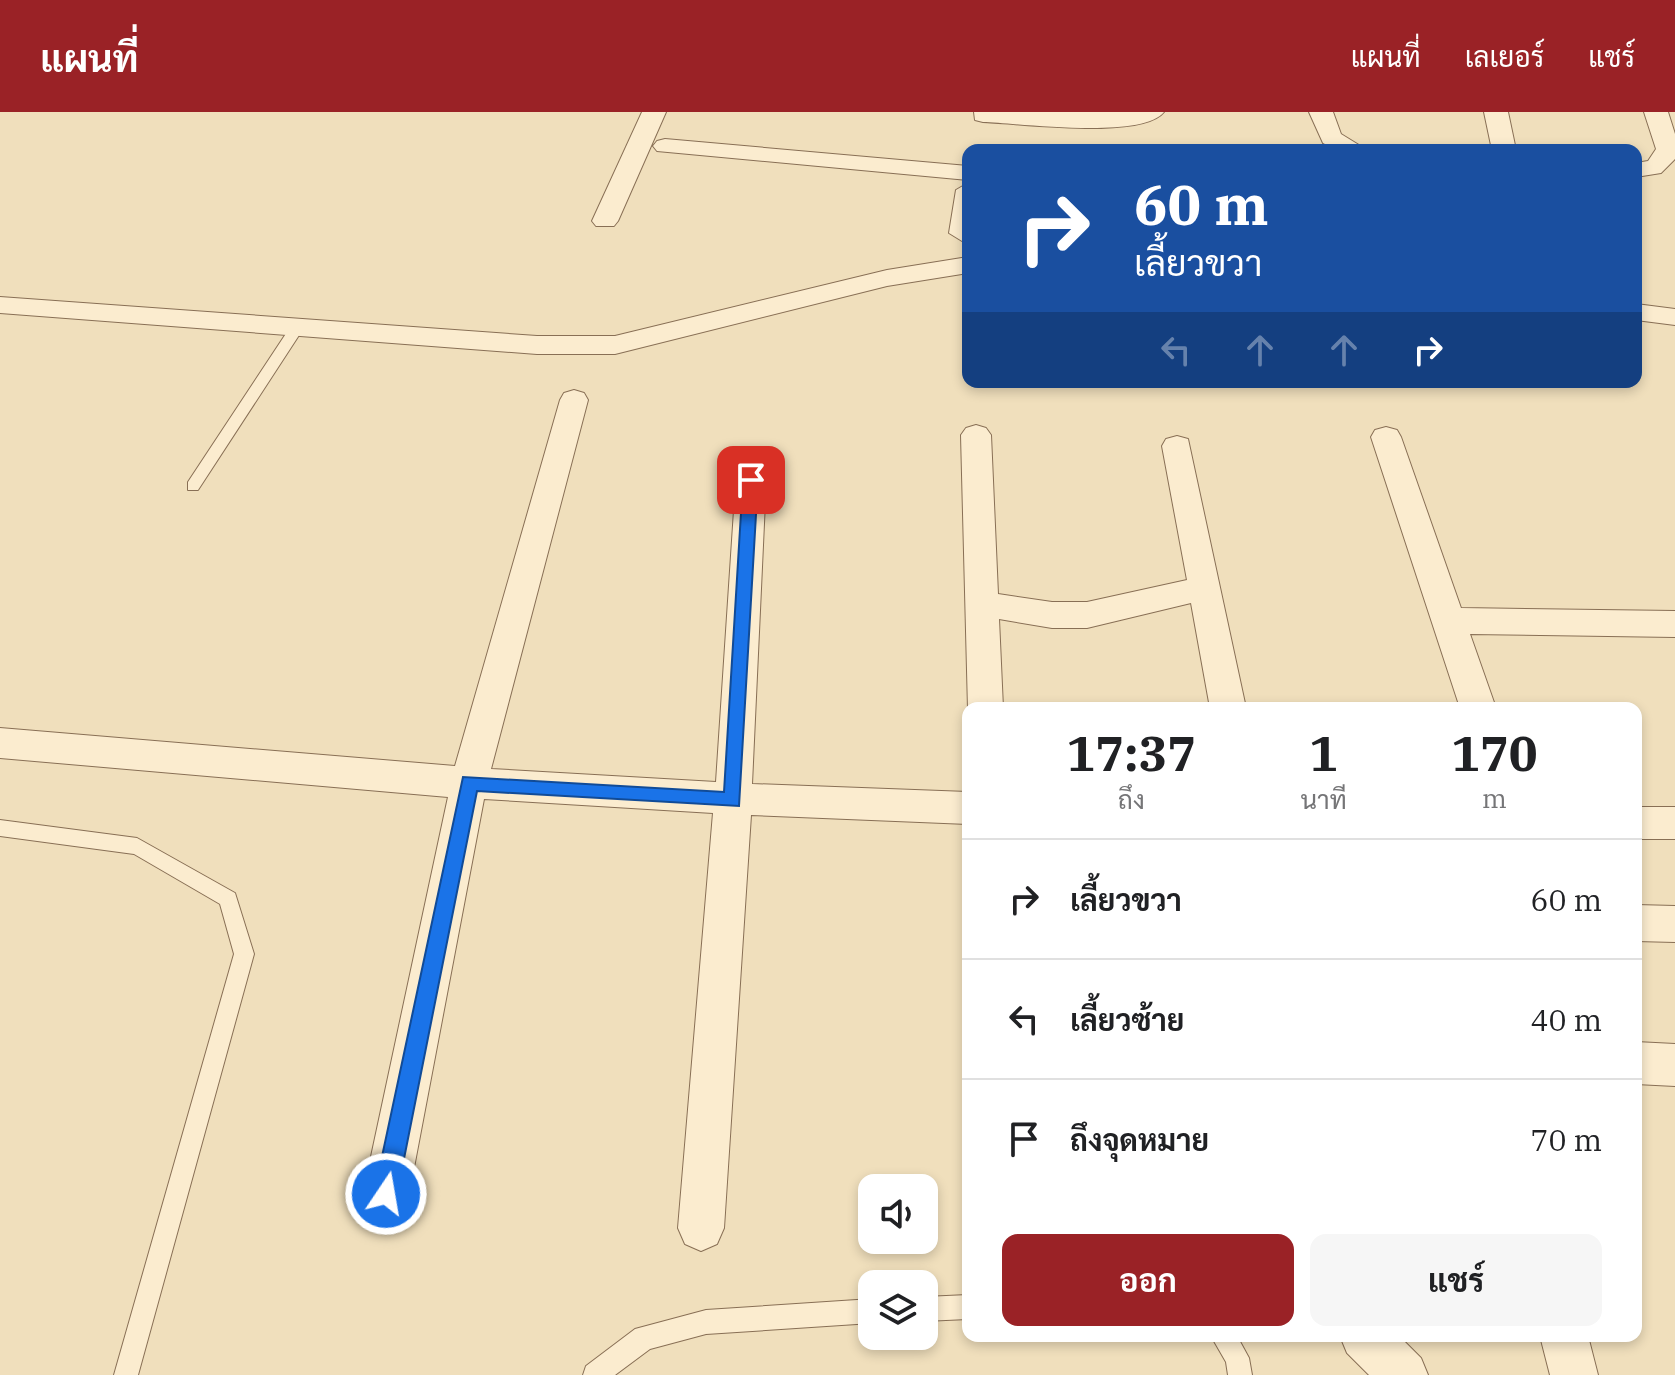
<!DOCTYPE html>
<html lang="th">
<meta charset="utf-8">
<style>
body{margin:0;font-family:"IBM Plex Serif",Sarabun,serif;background:#f6f6f6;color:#202124;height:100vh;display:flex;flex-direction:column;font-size:30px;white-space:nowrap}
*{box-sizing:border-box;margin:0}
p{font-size:26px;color:#757577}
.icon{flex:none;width:44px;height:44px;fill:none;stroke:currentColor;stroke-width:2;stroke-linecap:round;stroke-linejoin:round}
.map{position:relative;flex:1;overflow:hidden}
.details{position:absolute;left:962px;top:590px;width:680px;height:640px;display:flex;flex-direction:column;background:#fff;border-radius:16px;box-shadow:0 4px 12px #0003}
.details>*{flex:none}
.hud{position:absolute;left:962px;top:32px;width:680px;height:244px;border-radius:16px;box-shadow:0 4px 12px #0003;background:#1a4fa0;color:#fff;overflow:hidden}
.controls{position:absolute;left:858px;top:1062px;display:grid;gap:16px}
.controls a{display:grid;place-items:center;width:80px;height:80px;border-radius:16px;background:#fff;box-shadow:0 4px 12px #0003;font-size:40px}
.pin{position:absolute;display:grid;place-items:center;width:68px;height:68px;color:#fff;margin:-34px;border-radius:16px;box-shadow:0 4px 12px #0006}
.me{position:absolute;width:88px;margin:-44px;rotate:12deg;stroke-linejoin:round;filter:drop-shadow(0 0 6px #0008)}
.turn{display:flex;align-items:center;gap:28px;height:168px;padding:0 40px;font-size:36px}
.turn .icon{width:104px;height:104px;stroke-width:2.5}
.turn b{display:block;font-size:56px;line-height:68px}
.lanes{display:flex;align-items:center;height:76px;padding:0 40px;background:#0003;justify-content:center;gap:40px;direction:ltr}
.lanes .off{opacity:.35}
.eta{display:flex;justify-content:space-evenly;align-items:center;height:136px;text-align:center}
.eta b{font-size:48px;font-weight:700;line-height:56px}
.cta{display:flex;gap:16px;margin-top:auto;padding:16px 40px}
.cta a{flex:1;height:92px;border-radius:16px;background:#9a2226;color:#fff;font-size:32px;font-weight:700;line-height:92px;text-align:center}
.cta a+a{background:#f6f6f6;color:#202124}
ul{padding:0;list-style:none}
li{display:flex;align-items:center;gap:24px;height:120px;padding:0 40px;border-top:2px solid #e0e0e0}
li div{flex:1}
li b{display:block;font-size:30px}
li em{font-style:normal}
header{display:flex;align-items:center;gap:48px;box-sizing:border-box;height:112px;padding:0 40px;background:#9a2226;color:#fff}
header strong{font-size:38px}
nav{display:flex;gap:44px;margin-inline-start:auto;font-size:28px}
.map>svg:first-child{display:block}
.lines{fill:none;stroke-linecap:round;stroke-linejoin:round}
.lane-casing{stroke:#886f55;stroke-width:2}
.street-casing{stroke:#886f55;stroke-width:2}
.lane{fill:#fbeccf;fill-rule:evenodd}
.street{fill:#fbeccf;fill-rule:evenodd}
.route{fill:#1a73e8;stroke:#114b97;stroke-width:2}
</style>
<header>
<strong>แผนที่</strong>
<nav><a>แผนที่</a><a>เลเยอร์</a><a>แชร์</a></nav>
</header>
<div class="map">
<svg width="1675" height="1263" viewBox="0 0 1675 1263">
<rect width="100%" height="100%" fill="#f0dfbc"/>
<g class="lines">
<defs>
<path id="lane" d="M298,210L305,214L198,378H188V370L293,211Z
M0,708L137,726L235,781L254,842L138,1263H114L234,842L220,792L134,742L0,724Z
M968,1183V1207L924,1209V1185Z
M872,1187V1211L706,1222L650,1237L615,1263H583L586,1254L635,1217L706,1198Z
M1211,1224H1237L1249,1246L1252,1263H1228L1226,1250Z"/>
<path id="street" d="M642,0H666L618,109L614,114H596L592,109Z
M974,0H1164C1142,28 1019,11 983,10L975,8Z
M1309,0H1333L1341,22L1367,38H1337L1323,31Z
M1484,0H1508L1516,38H1492Z
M1644,0H1668L1675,22V47L1661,61L1636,65V51L1648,49L1656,37Z
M665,27L968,54V68L657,39L653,34L657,29Z
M968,71V127L962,129L949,121L956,78Z
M968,145V161L887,174L615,242H537L0,201V185L537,224H615L887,158Z
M1636,192L1675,197V213L1636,208Z
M574,278L584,281L588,288L491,657L716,670L736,368L740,360L751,357L762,360L766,368L752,672L968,680V712L751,703L724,1116L717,1132L701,1139L685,1132L678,1116L713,701L484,687L409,1082L402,1098L386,1105L370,1098L363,1082L448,685L0,646V616L455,654L560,288L564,281Z
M976,313L986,316L991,323L998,482L1052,490H1087L1187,468L1162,334L1166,327L1177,324L1188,327L1246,596H1210L1191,491L1087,516H1052L999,507L1003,596L968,597L961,323L966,316Z
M1386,315L1397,318L1401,325L1461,496L1675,499V525L1470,522L1496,596H1460L1371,325L1375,318Z
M1636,695H1675V727H1636Z
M1636,793L1675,794V830L1636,829Z
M1636,930L1675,932V974L1636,972Z
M1340,1224H1399L1421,1246L1428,1263H1369L1347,1241Z
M1540,1224H1588L1598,1263H1550Z"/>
</defs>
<use href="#lane" class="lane-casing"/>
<use href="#street" class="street-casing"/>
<use href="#lane" class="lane"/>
<use href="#street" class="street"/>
</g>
<path class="route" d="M751,363L758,368L739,694L477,679L397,1082L394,1090L386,1093L378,1090L374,1082L463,665L724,680L743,368Z"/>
</svg>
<div class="controls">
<a><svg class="icon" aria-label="sound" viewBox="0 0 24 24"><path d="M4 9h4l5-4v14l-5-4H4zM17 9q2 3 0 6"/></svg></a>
<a><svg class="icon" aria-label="layers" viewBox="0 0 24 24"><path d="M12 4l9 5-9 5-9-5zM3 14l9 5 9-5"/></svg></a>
</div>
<div class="pin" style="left:751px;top:368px;background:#d93025"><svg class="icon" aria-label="arrive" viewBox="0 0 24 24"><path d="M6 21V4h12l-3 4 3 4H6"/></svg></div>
<svg class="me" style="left:386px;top:1082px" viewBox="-20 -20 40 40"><circle r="17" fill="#1a73e8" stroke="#fff" stroke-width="3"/><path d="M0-11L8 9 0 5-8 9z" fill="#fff"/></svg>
<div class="hud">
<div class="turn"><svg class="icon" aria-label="right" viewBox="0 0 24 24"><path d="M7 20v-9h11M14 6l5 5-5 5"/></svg><div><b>60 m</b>เลี้ยวขวา</div></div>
<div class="lanes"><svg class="icon off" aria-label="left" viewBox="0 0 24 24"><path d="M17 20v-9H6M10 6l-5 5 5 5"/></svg><svg class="icon off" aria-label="ahead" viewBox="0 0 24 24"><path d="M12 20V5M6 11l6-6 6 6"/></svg><svg class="icon off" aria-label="ahead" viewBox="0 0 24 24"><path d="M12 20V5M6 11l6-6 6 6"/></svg><svg class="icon" aria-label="right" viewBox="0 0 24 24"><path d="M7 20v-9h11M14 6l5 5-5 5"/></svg></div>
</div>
<section class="details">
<div class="eta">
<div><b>17:37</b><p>ถึง</p></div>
<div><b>1</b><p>นาที</p></div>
<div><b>170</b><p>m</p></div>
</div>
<ul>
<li><svg class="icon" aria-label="right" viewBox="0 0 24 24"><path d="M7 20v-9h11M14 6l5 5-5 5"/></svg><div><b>เลี้ยวขวา</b></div><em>60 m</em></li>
<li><svg class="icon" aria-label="left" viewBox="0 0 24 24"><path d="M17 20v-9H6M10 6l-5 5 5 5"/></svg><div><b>เลี้ยวซ้าย</b></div><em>40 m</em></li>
<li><svg class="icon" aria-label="arrive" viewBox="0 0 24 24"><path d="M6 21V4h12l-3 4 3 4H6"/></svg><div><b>ถึงจุดหมาย</b></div><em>70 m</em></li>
</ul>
<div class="cta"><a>ออก</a><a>แชร์</a></div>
</section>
</div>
